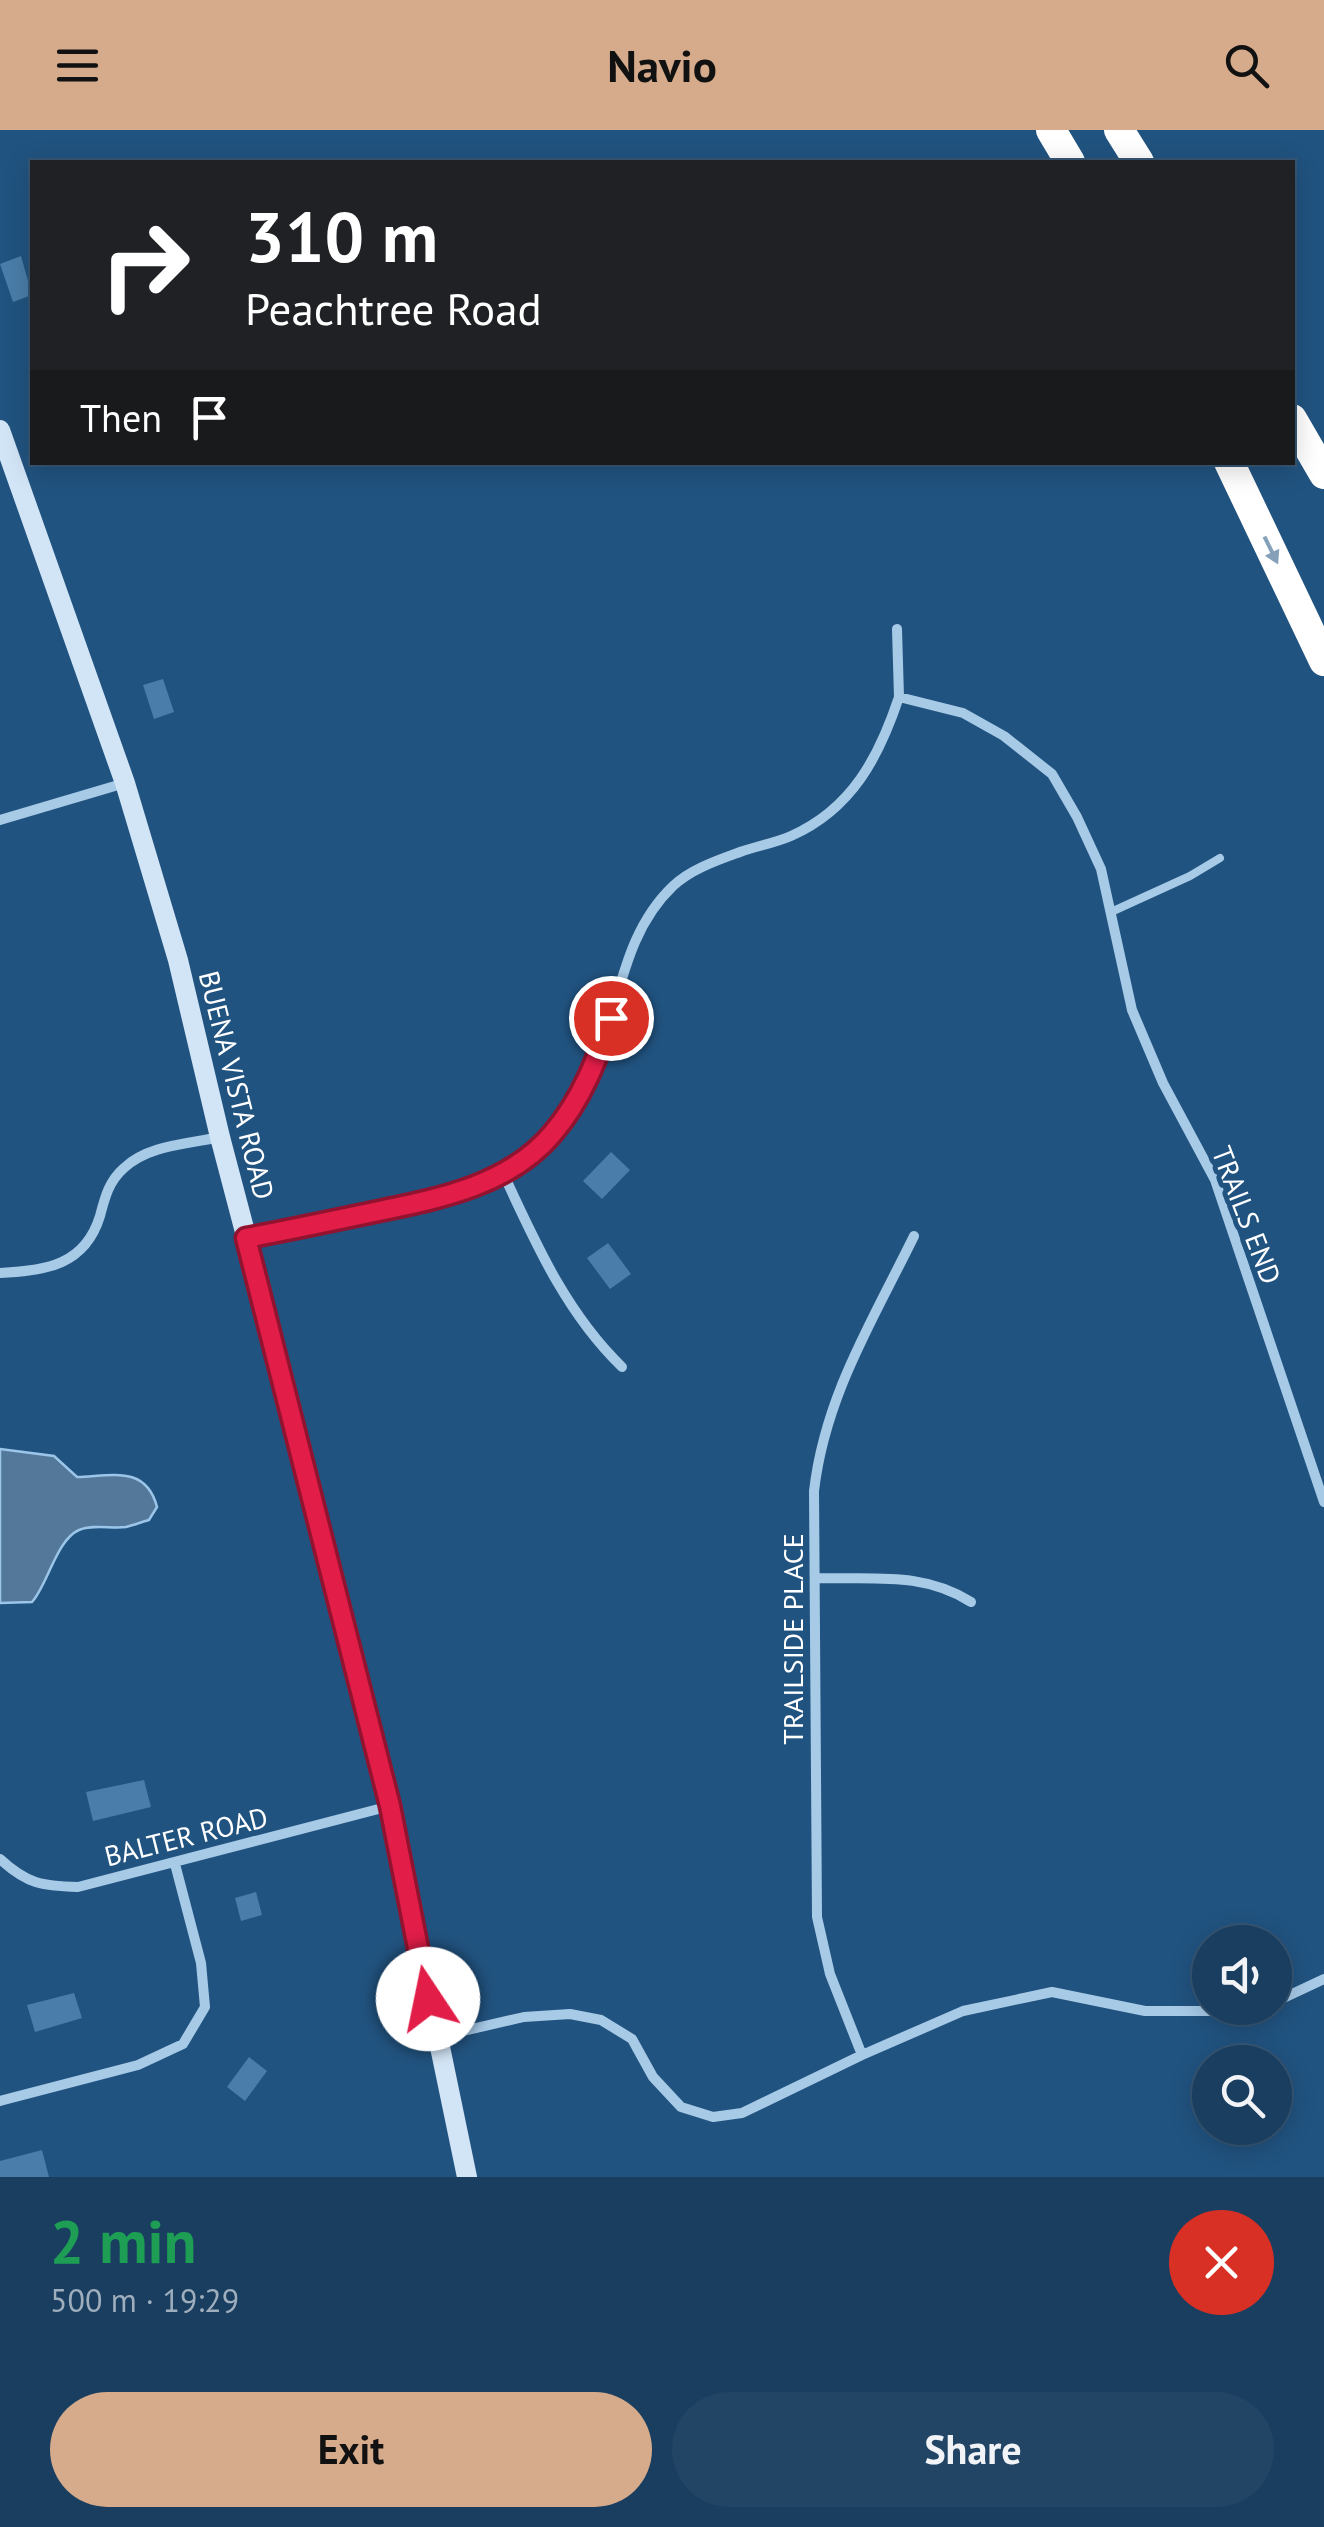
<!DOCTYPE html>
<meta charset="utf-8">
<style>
body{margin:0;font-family:"PT Sans",sans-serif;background:#224566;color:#f1f3f6;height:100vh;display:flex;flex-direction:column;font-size:38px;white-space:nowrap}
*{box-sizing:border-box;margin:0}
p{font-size:32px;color:#9faebd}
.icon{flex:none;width:55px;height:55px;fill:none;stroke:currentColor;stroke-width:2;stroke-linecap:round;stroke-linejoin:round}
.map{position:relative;height:2047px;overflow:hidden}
.details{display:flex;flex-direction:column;background:#193e60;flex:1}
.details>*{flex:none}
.guide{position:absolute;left:30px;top:30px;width:1265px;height:305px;border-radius:0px;box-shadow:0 5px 25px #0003,0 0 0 2px #375775;background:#202124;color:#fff;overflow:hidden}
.controls{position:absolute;left:1192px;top:1795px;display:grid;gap:20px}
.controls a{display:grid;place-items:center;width:100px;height:100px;border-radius:50%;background:#193e60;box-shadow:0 5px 25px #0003,0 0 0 2px #375775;font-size:50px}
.pin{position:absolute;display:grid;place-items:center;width:85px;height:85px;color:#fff;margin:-42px;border:5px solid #fff;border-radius:50%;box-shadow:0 2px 10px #0007}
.me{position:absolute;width:110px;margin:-55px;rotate:349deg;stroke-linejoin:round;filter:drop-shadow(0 0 8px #0008)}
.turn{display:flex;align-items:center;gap:35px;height:210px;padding:0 50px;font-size:45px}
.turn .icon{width:130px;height:130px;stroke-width:2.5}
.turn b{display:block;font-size:70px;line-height:85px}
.then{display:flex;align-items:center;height:95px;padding:0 50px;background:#0003;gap:20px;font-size:38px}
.round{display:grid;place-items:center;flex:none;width:105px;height:105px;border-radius:52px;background:#224566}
.head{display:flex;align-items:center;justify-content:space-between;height:170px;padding:0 50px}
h1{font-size:60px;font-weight:600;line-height:75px;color:#1e9e55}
.button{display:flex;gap:20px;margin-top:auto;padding:20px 50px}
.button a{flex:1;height:115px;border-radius:60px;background:#d6ab8b;color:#111;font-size:40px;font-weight:600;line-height:115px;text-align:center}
.button a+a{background:#224566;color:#f1f3f6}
header{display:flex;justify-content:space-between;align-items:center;height:130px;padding:0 50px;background:#d6ab8b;color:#111;font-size:45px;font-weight:600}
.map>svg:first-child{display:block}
.water{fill:#547899;stroke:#9bc6e9;stroke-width:2.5}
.building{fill:#4a7da9}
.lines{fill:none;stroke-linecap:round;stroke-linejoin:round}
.lane{stroke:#a7cae7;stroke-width:8}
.street{stroke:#a7cae7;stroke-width:10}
.secondary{stroke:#d2e5f6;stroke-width:20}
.highway{stroke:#fff;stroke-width:30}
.oneway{fill:#85a0b9}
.route-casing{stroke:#92132f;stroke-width:25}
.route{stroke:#e11d48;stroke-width:18}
.labels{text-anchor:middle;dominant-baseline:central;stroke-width:10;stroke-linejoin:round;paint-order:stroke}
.street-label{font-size:28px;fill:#fff;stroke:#215380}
</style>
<header><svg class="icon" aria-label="menu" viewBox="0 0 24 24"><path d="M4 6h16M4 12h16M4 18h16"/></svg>Navio<svg class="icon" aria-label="search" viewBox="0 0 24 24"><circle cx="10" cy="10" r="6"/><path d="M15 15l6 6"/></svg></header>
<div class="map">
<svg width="1324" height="2047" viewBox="0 0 1324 2047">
<rect width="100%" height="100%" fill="#215380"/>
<path class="water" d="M0,1319L54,1326L77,1347C112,1346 146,1335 157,1377L149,1390C142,1392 134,1395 126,1397C112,1399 93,1394 79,1400C57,1409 47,1456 32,1472L0,1473Z"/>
<path class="building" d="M21,126L32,165L13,172L0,134Z
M163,549L174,582L154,589L143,555Z
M611,1022L630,1040L602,1069L583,1051Z
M608,1113L631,1144L610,1159L587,1128Z
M144,1650L151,1677L93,1691L86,1662Z
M256,1762L262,1785L241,1791L235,1768Z
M74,1863L82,1888L35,1902L27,1875Z
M249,1927L267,1941L245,1971L227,1957Z
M42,2020L49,2047H0V2031Z"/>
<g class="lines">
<path class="lane" d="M1111,782L1190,746L1220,728"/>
<path class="street" d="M897,499L899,567
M0,690L125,653
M503,1043C535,1112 566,1183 622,1237
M246,1107C289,1100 331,1092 373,1082C494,1056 563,1033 605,906C622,853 630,797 673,756C691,739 718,730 740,722C757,716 775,713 791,706C852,679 879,627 899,567L963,583L1004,606L1052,644L1077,687L1101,739L1132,880L1163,953L1215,1050L1324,1372
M0,1143C46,1141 85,1135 100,1086C105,1067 109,1051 124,1038C148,1015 188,1014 220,1007
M815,1448C872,1450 922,1441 971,1472
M0,1729C27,1754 42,1756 78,1757L390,1676
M1275,1872L1324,1849
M437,1907L524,1887L570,1884L601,1890L632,1909L653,1947L681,1977L713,1987L742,1983L862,1925L963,1881L1052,1862L1145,1881H1215L1243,1878
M862,1925L830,1844L817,1787L814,1361C825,1266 873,1190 914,1106
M0,1971L138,1935L183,1914L205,1877L201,1833L175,1734"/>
<path class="secondary" d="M0,300L125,653L178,830L220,1007L285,1254L390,1676L467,2047"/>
<path class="highway" d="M1051,0L1070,32
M1119,0L1139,32
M1292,289L1324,344
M1229,332L1324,531"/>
</g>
<defs><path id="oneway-solid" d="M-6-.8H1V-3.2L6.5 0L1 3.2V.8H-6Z" transform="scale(2.5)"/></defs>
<use class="oneway" href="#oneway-solid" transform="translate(1271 420) rotate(64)"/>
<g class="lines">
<defs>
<path id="route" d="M428,1869L390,1676L246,1108C289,1100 331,1091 374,1082C437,1069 509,1056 553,1003C582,969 597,929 611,888"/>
</defs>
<use href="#route" class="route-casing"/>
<use href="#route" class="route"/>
</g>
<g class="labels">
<g class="street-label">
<text transform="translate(237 955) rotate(76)">BUENA VISTA ROAD</text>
<text transform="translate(1247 1085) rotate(69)">TRAILS END</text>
<text transform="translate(792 1509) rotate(-90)">TRAILSIDE PLACE</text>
<text transform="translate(186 1706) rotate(-14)">BALTER ROAD</text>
</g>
</g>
</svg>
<div class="controls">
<a><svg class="icon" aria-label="sound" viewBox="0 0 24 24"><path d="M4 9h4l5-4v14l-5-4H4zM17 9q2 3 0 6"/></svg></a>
<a><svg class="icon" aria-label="search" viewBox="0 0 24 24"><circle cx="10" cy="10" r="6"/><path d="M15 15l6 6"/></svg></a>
</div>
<div class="pin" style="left:611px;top:888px;background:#d93025"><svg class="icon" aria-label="arrive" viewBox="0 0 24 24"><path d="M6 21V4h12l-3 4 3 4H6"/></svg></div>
<svg class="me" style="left:428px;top:1869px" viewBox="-20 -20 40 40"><circle r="19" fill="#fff"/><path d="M0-13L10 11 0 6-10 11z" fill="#e11d48"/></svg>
<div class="guide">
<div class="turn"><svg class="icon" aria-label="right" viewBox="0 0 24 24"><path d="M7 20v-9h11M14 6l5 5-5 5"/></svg><div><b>310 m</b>Peachtree Road</div></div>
<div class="then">Then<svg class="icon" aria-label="arrive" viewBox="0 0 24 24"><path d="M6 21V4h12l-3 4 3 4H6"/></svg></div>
</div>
</div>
<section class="details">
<div class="head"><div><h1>2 min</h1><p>500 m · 19:29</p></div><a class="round" style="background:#d93025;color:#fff"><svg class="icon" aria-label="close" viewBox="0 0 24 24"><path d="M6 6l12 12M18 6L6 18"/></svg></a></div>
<div class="button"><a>Exit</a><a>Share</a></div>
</section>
